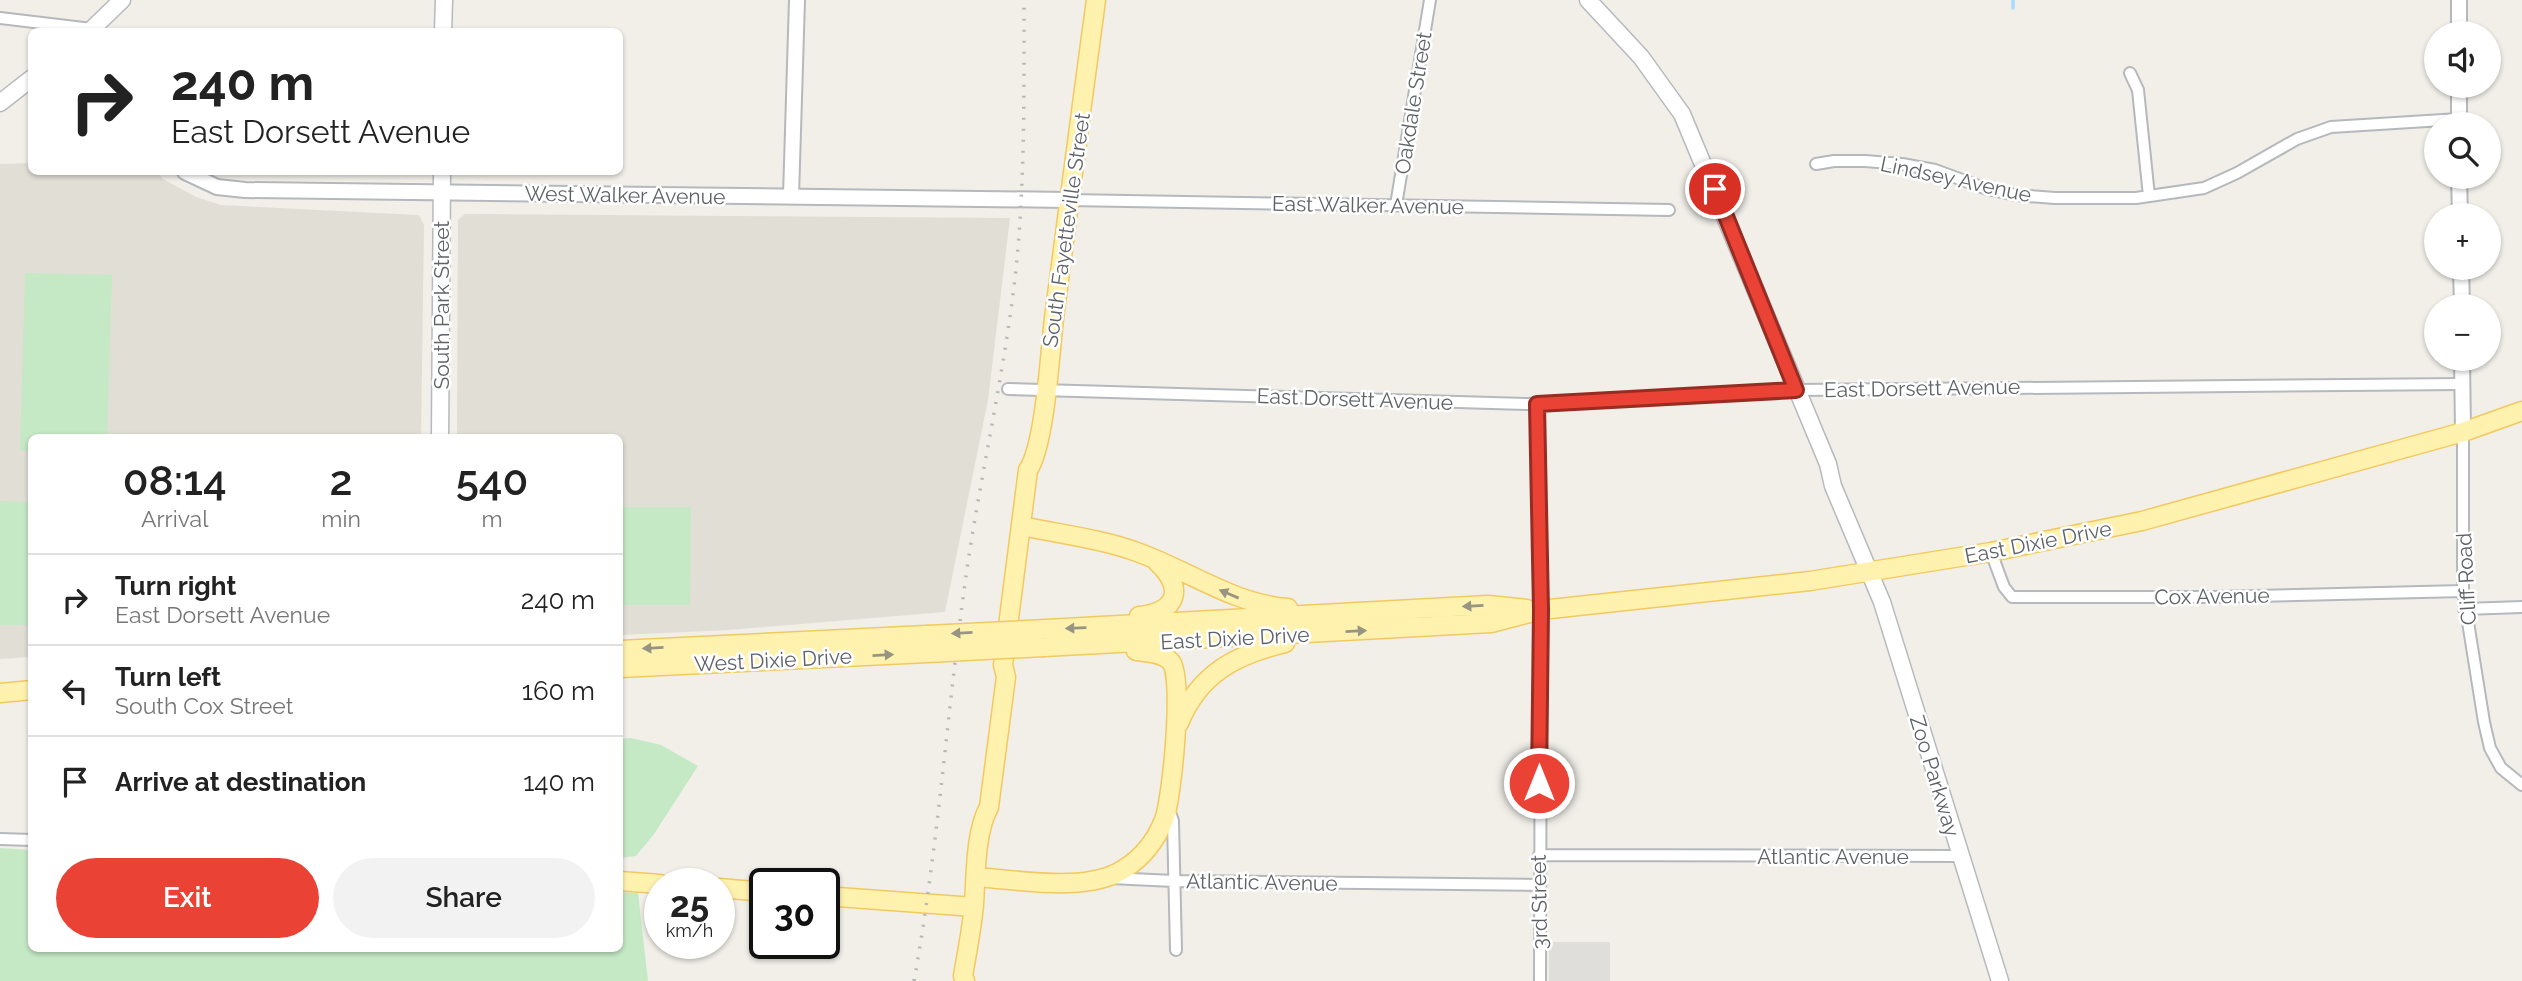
<!DOCTYPE html>
<meta charset="utf-8">
<style>
body{margin:0;font-family:Raleway,sans-serif;background:#f2f2f2;color:#222;height:100vh;display:flex;flex-direction:column;font-size:26px;white-space:nowrap}
*{box-sizing:border-box;margin:0}
p{font-size:23px;color:#767676}
.icon{flex:none;width:38px;height:38px;fill:none;stroke:currentColor;stroke-width:2;stroke-linecap:round;stroke-linejoin:round}
.map{position:relative;flex:1;overflow:hidden}
.drawer{position:absolute;left:28px;top:434px;width:595px;height:518px;display:flex;flex-direction:column;background:#fff;border-radius:10px;box-shadow:0 2px 5px #0004}
.drawer>*{flex:none}
.banner{position:absolute;left:28px;top:28px;width:595px;height:147px;border-radius:10px;box-shadow:0 2px 5px #0004;background:#fff;color:#222;overflow:hidden}
.controls{position:absolute;left:2424px;top:21px;display:grid;gap:14px}
.controls a{display:grid;place-items:center;width:77px;height:77px;border-radius:50%;background:#fff;box-shadow:0 2px 5px #0004;font-size:35px}
.speed{position:absolute;left:644px;top:868px;display:flex;gap:14px;font-size:35px;font-weight:700;text-align:center}
.speed>*{display:grid;place-content:center;width:91px;height:91px;border-radius:50%;background:#fff;box-shadow:0 2px 5px #0004;line-height:1}
.speed small{font-size:18px;font-weight:400}
.speed .limit{border:4px solid #111;border-radius:10px;background:#fff;color:#111}
.pin{position:absolute;display:grid;place-items:center;width:60px;height:60px;color:#fff;margin:-30px;border:4px solid #fff;border-radius:50%;box-shadow:0 2px 7px #0007}
.me{position:absolute;width:77px;margin:-38px;rotate:0deg;stroke-linejoin:round;filter:drop-shadow(0 0 5px #0008)}
.turn{display:flex;align-items:center;gap:24px;height:147px;padding:0 28px;font-size:32px}
.turn .icon{width:91px;height:91px;stroke-width:2.5}
.turn b{display:block;font-size:49px;line-height:60px}
.eta{display:flex;justify-content:space-evenly;align-items:center;height:119px;text-align:center}
.eta b{font-size:42px;font-weight:600;line-height:49px}
.button{display:flex;gap:14px;margin-top:auto;padding:14px 28px}
.button a{flex:1;height:80px;border-radius:42px;background:#ea4335;color:#fff;font-size:28px;font-weight:600;line-height:80px;text-align:center}
.button a+a{background:#f2f2f2;color:#222}
ul{padding:0;list-style:none}
li{display:flex;align-items:center;gap:21px;height:91px;padding:0 28px;border-top:2px solid #e0e0e0}
li div{flex:1}
li b{display:block;font-size:26px}
li em{font-style:normal}
.map>svg:first-child{display:block}
.industrial{fill:#e0deda}
.education{fill:#e1ded6}
.green{fill:#c5e8c5}
.lines{fill:none;stroke-linecap:round;stroke-linejoin:round}
.stream{stroke:#aadaff;stroke-width:3.5}
.minor-casing{stroke:#b5b8bc;stroke-width:14}
.tertiary-casing{stroke:#b5b8bc;stroke-width:18}
.secondary-casing{stroke:#b6babf;stroke-width:19}
.primary-casing{stroke:#f2c960;stroke-width:21}
.minor{stroke:#fff;stroke-width:10}
.tertiary{stroke:#fff;stroke-width:14}
.secondary{stroke:#fff;stroke-width:16}
.primary{stroke:#fff2af;stroke-width:18}
.rail{stroke:#b6b7b8;stroke-width:3.5;stroke-dasharray:2 9;stroke-linecap:butt}
.primary-bridge-casing{stroke:#f2c960;stroke-width:21;stroke-linecap:butt}
.primary-bridge{stroke:#fff2af;stroke-width:18}
.oneway{fill:#979581}
.route-casing{stroke:#982c22;stroke-width:18}
.route{stroke:#ea4335;stroke-width:12}
.labels{text-anchor:middle;dominant-baseline:central;stroke-width:5;stroke-linejoin:round;paint-order:stroke}
.street-label{font-size:21px;fill:#5f6368;stroke:#fff}
</style>
<div class="map">
<svg width="2522" height="981" viewBox="0 0 2522 981">
<rect width="100%" height="100%" fill="#f1efe8"/>
<path class="industrial" d="M1549,942H1610V981H1549Z"/>
<path class="education" d="M31,163L32,172H157L163,179L196,197L221,205L419,215L424,225L421,437L32,438L31,657L0,659V164Z
M465,214L1010,218L988,400L945,612L729,630L620,635V438H457L458,220Z"/>
<path class="green" d="M25,273L112,275L107,437L32,438L31,451H20Z
M0,501L31,502V625H0Z
M620,507H691L690,605H620Z
M631,738L661,745L698,766L654,834L636,856L620,858V739Z
M0,848L31,850L32,948H620V892L638,893L648,981H0Z"/>
<g class="lines">
<path class="stream" d="M2013,8V0"/>
<defs>
<path id="minor" d="M0,18L92,29
M2130,73L2138,90L2149,196
M1816,164L1834,161H1865L1902,164L1935,170L1987,189L2016,195L2055,198H2136L2204,188L2237,173L2297,139L2331,127L2459,119
M1068,200L1669,210
M1396,205L1430,0
M1008,389L1527,404L1796,390L2463,384
M1537,404L1541,610L1540,981
M2463,432V591L2484,722L2490,748L2501,768L2522,785
M1991,552L2004,587L2012,597H2213L2463,591
M2464,609L2522,607
M1169,810L1173,821L1176,950
M0,839L32,840
M1539,855L1959,856
M1111,878L1173,881L1539,885"/>
<path id="tertiary" d="M2459,0V33
M2459,86V124
M185,172L217,187L245,190C520,193 794,199 1068,200
M2459,177L2460,215
M791,196L797,0
M2461,268L2462,306
M2462,359L2463,432"/>
<path id="secondary" d="M1588,0L1641,57L1682,114L1828,464L1833,486L1882,602L2000,981
M89,32L122,0
M443,32L444,0
M0,103L32,78
M440,438L442,172"/>
<path id="primary" d="M1032,528C1067,535 1104,540 1137,552C1188,570 1233,604 1288,608
M1139,616C1178,612 1185,588 1157,562
M1046,629L1488,605L1527,609
M1044,647L1491,623L1541,610L1810,581L1991,552L2142,521L2463,432L2522,411
M620,650L927,635
M620,668L927,653
M0,693L32,690
M1179,723C1199,674 1235,655 1285,643
M987,878C1027,881 1089,892 1124,869C1142,858 1156,840 1164,820C1172,799 1184,677 1171,662C1163,652 1147,653 1136,651
M620,881L660,884
M719,888L765,892
M824,896L974,907
M965,981L963,976C967,952 972,928 974,904C976,875 975,832 989,807L1006,677L1003,665L1028,470C1045,445 1050,353 1054,318C1067,212 1082,106 1096,0"/>
</defs>
<use href="#minor" class="minor-casing"/>
<use href="#tertiary" class="tertiary-casing"/>
<use href="#secondary" class="secondary-casing"/>
<use href="#primary" class="primary-casing"/>
<use href="#minor" class="minor"/>
<use href="#tertiary" class="tertiary"/>
<use href="#secondary" class="secondary"/>
<use href="#primary" class="primary"/>
<path class="rail" d="M914,981C937,854 946,726 963,598C977,488 1004,380 1016,269C1025,180 1024,90 1024,0"/>
<defs>
<path id="primary-bridge" d="M927,635L1046,629
M927,653L1044,647"/>
</defs>
<use href="#primary-bridge" class="primary-bridge-casing"/>
<use href="#primary-bridge" class="primary-bridge"/>
</g>
<defs><path id="oneway-solid" d="M-6-.8H1V-3.2L6.5 0L1 3.2V.8H-6Z" transform="scale(1.75)"/></defs>
<g class="oneway">
<use href="#oneway-solid" transform="translate(1229 594) rotate(-157)"/>
<use href="#oneway-solid" transform="translate(1473 606) rotate(177)"/>
<use href="#oneway-solid" transform="translate(1076 628) rotate(178)"/>
<use href="#oneway-solid" transform="translate(1356 631) rotate(-3)"/>
<use href="#oneway-solid" transform="translate(962 633) rotate(177)"/>
<use href="#oneway-solid" transform="translate(653 648) rotate(177)"/>
<use href="#oneway-solid" transform="translate(883 655) rotate(-3)"/>
</g>
<g class="lines">
<defs>
<path id="route" d="M1539,783L1541,610L1537,404L1796,390L1715,189"/>
</defs>
<use href="#route" class="route-casing"/>
<use href="#route" class="route"/>
</g>
<g class="labels">
<g class="street-label">
<text transform="translate(1413 103) rotate(-81)">Oakdale Street</text>
<text transform="translate(1956 179) rotate(12)">Lindsey Avenue</text>
<text transform="translate(625 195) rotate(1)">West Walker Avenue</text>
<text transform="translate(1368 205) rotate(1)">East Walker Avenue</text>
<text transform="translate(1066 230) rotate(-82)">South Fayetteville Street</text>
<text transform="translate(441 305) rotate(-90)">South Park Street</text>
<text transform="translate(1922 388) rotate(-1)">East Dorsett Avenue</text>
<text transform="translate(1355 399) rotate(2)">East Dorsett Avenue</text>
<text transform="translate(2038 542) rotate(-11)">East Dixie Drive</text>
<text transform="translate(2466 579) rotate(-93)">Cliff Road</text>
<text transform="translate(2212 596) rotate(-1)">Cox Avenue</text>
<text transform="translate(1235 638) rotate(-3)">East Dixie Drive</text>
<text transform="translate(773 660) rotate(-3)">West Dixie Drive</text>
<text transform="translate(1935 776) rotate(73)">Zoo Parkway</text>
<text x="1833" y="856">Atlantic Avenue</text>
<text transform="translate(1262 882) rotate(1)">Atlantic Avenue</text>
<text transform="translate(1539 902) rotate(-91)">3rd Street</text>
</g>
</g>
</svg>
<div class="controls">
<a><svg class="icon" aria-label="sound" viewBox="0 0 24 24"><path d="M4 9h4l5-4v14l-5-4H4zM17 9q2 3 0 6"/></svg></a>
<a><svg class="icon" aria-label="search" viewBox="0 0 24 24"><circle cx="10" cy="10" r="6"/><path d="M15 15l6 6"/></svg></a>
<a>+</a>
<a>−</a>
</div>
<div class="speed"><div>25<small>km/h</small></div><div class="limit">30</div></div>
<div class="pin" style="left:1715px;top:189px;background:#d93025"><svg class="icon" aria-label="arrive" viewBox="0 0 24 24"><path d="M6 21V4h12l-3 4 3 4H6"/></svg></div>
<svg class="me" style="left:1539px;top:783px" viewBox="-20 -20 40 40"><circle r="17" fill="#ea4335" stroke="#fff" stroke-width="3"/><path d="M0-11L8 9 0 5-8 9z" fill="#fff"/></svg>
<div class="banner">
<div class="turn"><svg class="icon" aria-label="right" viewBox="0 0 24 24"><path d="M7 20v-9h11M14 6l5 5-5 5"/></svg><div><b>240 m</b>East Dorsett Avenue</div></div>
</div>
<section class="drawer">
<div class="eta">
<div><b>08:14</b><p>Arrival</p></div>
<div><b>2</b><p>min</p></div>
<div><b>540</b><p>m</p></div>
</div>
<ul>
<li><svg class="icon" aria-label="right" viewBox="0 0 24 24"><path d="M7 20v-9h11M14 6l5 5-5 5"/></svg><div><b>Turn right</b><p>East Dorsett Avenue</p></div><em>240 m</em></li>
<li><svg class="icon" aria-label="left" viewBox="0 0 24 24"><path d="M17 20v-9H6M10 6l-5 5 5 5"/></svg><div><b>Turn left</b><p>South Cox Street</p></div><em>160 m</em></li>
<li><svg class="icon" aria-label="arrive" viewBox="0 0 24 24"><path d="M6 21V4h12l-3 4 3 4H6"/></svg><div><b>Arrive at destination</b></div><em>140 m</em></li>
</ul>
<div class="button"><a>Exit</a><a>Share</a></div>
</section>
</div>
